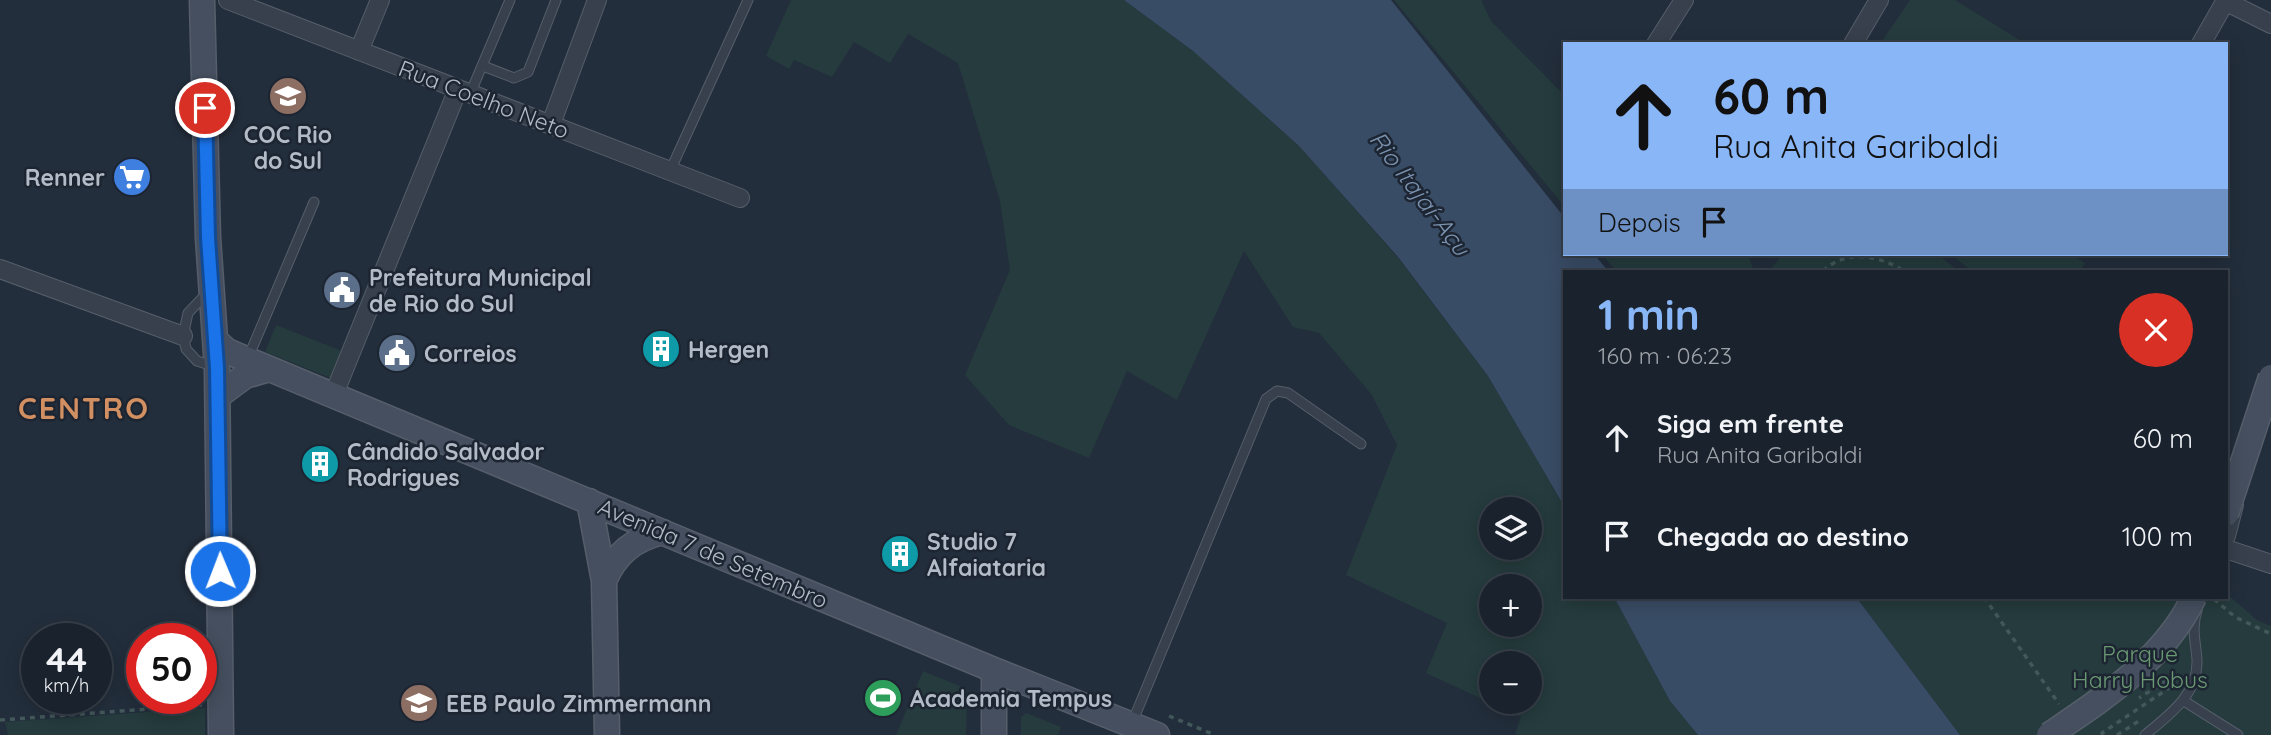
<!DOCTYPE html>
<html lang="pt">
<meta charset="utf-8">
<style>
body{margin:0;font-family:Quicksand,sans-serif;background:#272f39;color:#f1f3f6;height:100vh;display:flex;flex-direction:column;font-size:26px;white-space:nowrap}
*{box-sizing:border-box;margin:0}
p{font-size:23px;color:#9fa4aa}
.icon{flex:none;width:38px;height:38px;fill:none;stroke:currentColor;stroke-width:2;stroke-linecap:round;stroke-linejoin:round}
.map{position:relative;flex:1;overflow:hidden}
.sheet{position:absolute;left:1563px;top:270px;width:665px;height:329px;display:flex;flex-direction:column;background:#1a222d;border-radius:0px;box-shadow:0 4px 18px #0003,0 0 0 2px #383f49}
.sheet>*{flex:none}
.banner{position:absolute;left:1563px;top:42px;width:665px;height:214px;border-radius:0px;box-shadow:0 4px 18px #0003,0 0 0 2px #383f49;background:#89b6f6;color:#111;overflow:hidden}
.fabs{position:absolute;left:1479px;top:497px;display:grid;gap:14px}
.fabs a{display:grid;place-items:center;width:63px;height:63px;border-radius:50%;background:#1a222d;box-shadow:0 4px 18px #0003,0 0 0 2px #383f49;font-size:35px}
.speed{position:absolute;left:21px;top:623px;display:flex;gap:14px;font-size:35px;font-weight:700;text-align:center}
.speed>*{display:grid;place-content:center;width:91px;height:91px;border-radius:50%;background:#1a222d;box-shadow:0 4px 18px #0003,0 0 0 2px #383f49;line-height:1}
.speed small{font-size:18px;font-weight:400}
.speed .limit{border:10px solid #d22;background:#fff;color:#111}
.pin{position:absolute;display:grid;place-items:center;width:60px;height:60px;color:#fff;margin:-30px;border:4px solid #fff;border-radius:50%;box-shadow:0 2px 7px #0007}
.me{position:absolute;width:77px;margin:-38px;rotate:359deg;stroke-linejoin:round;filter:drop-shadow(0 0 5px #0008)}
.turn{display:flex;align-items:center;gap:24px;height:147px;padding:0 35px;font-size:32px}
.turn .icon{width:91px;height:91px;stroke-width:2.5}
.turn b{display:block;font-size:49px;line-height:60px}
.then{display:flex;align-items:center;height:66px;padding:0 35px;background:#0003;gap:14px;font-size:26px}
.round{display:grid;place-items:center;flex:none;width:74px;height:74px;border-radius:37px;background:#272f39}
.head{display:flex;align-items:center;justify-content:space-between;height:119px;padding:0 35px}
h1{font-size:42px;font-weight:700;line-height:52px;color:#89b6f6}
ul{padding:0;list-style:none}
li{display:flex;align-items:center;gap:21px;height:98px;padding:0 35px}
li div{flex:1}
li b{display:block;font-size:26px}
li em{font-style:normal}
.map>svg:first-child{display:block}
.green{fill:#253b3d;fill-rule:evenodd}
.water{fill:#394c65}
.lines{fill:none;stroke-linecap:round;stroke-linejoin:round}
.lane-casing{stroke:#555e6a;stroke-width:11}
.street-casing{stroke:#555e6a;stroke-width:20}
.secondary-casing{stroke:#555e6a;stroke-width:27}
.path{stroke:#43585a;stroke-width:3.5;stroke-dasharray:5 5;stroke-linecap:butt}
.lane{stroke:#37404c;stroke-width:9}
.street{stroke:#37404c;stroke-width:18}
.secondary{stroke:#454f5f;stroke-width:24}
.secondary-bridge-casing{stroke:#555e6a;stroke-width:27;stroke-linecap:butt}
.secondary-bridge{stroke:#454f5f;stroke-width:24}
.route-casing{stroke:#114b97;stroke-width:18}
.route{stroke:#1a73e8;stroke-width:12}
.labels{text-anchor:middle;dominant-baseline:central;stroke-width:5;stroke-linejoin:round;paint-order:stroke}
.street-label{font-size:23px;fill:#b3bbc7;stroke:#1c2531}
.poi-label{font-size:23px;font-weight:bold;fill:#b3bbc7;stroke:#1c2531;text-anchor:start}
.park-label{font-size:23px;fill:#6a9873;stroke:#1c2531}
.water-label{font-size:24px;font-style:italic;fill:#7b92af;stroke:#1c2531}
.district-label{font-size:30px;font-weight:bold;letter-spacing:2px;fill:#d29062;stroke:#1c2531}
</style>
<div class="map">
<svg width="2271" height="735" viewBox="0 0 2271 735">
<rect width="100%" height="100%" fill="#232e3c"/>
<path class="green" d="M791,0H1124L1193,51L1299,146L1398,258L1488,376L1564,506V597H1614L1670,701L1698,735H1519L1515,734L1521,717L1426,673L1447,623L1346,575L1397,445L1372,395L1319,333L1293,327L1244,251L1177,400L1127,371L1089,458L1009,425L965,375L1010,270L1000,201L958,63L908,34L890,63L854,42L832,77L794,60L789,69L766,56ZM1491,509H1530V548H1491ZM1491,586H1530V625H1491ZM1491,663H1530V702H1491Z
M1394,0H1481L1491,21L1564,95V206Z
M1910,0H1955L2026,44H1880Z
M1602,254H1748L1754,271H1616Z
M1783,254H1937L1959,271H1769Z
M1950,254H2070L2085,263L2080,271H1972Z
M276,325L347,353L336,380L265,352Z
M2226,593L2257,620L2271,626V735H1960L1856,597H2226Z
M923,671L967,689L966,735H896Z
M205,708V735H8L5,722Z
M1026,713L1061,727L1058,735H1021V717Z"/>
<path class="water" d="M1124,0H1391L1564,217V254H1594L1608,271H1564V506L1488,376L1398,257L1299,146L1193,51Z
M1614,597H1856L1960,735H1698L1670,701Z"/>
<g class="lines">
<defs>
<path id="lane" d="M483,66L514,78L528,72L556,0
M470,94L510,0
M670,171L748,0
M208,292L188,313L183,336L186,349L197,361L216,367
M248,358L314,202
M2184,701L2238,735
M1132,723L1266,399L1277,391L1288,393L1361,444
M2145,735C2169,715 2198,695 2197,660C2196,643 2191,628 2197,611"/>
<path id="street" d="M228,0L740,198
M2225,1L2271,24
M1656,44L1684,0
M1853,44L1879,0
M2201,44L2226,0
M359,51L380,0
M551,124L597,0
M0,269L183,336
M334,394L458,89
M2226,536L2234,505
M2226,549L2271,564"/>
<path id="secondary" d="M202,0L208,238L217,368L221,735
M216,341L227,351L248,360L994,670L1157,735
M218,396L245,376L269,369
M589,501L604,581L607,735
M604,581C616,553 634,539 663,532
M994,670V735"/>
</defs>
<use href="#lane" class="lane-casing"/>
<use href="#street" class="street-casing"/>
<use href="#secondary" class="secondary-casing"/>
<path class="path" d="M1823,271C1846,249 1879,255 1904,271
M1984,597L2059,704
M2214,599L2235,617L2271,634
M1169,716L1215,735
M0,720L202,705
M2103,735L2102,733L2169,688L2166,681L2139,698
M2117,735L2142,719"/>
<use href="#lane" class="lane"/>
<use href="#street" class="street"/>
<use href="#secondary" class="secondary"/>
<defs>
<path id="secondary-bridge" d="M2226,514L2271,377
M2049,735C2104,698 2165,659 2194,597"/>
</defs>
<use href="#secondary-bridge" class="secondary-bridge-casing"/>
<use href="#secondary-bridge" class="secondary-bridge"/>
</g>
<g class="lines">
<defs>
<path id="route" d="M205,108L208,238L217,368L220,571"/>
</defs>
<use href="#route" class="route-casing"/>
<use href="#route" class="route"/>
</g>
<defs>
<symbol id="school-disc" viewBox="-11 -11 22 22"><circle r="9.5" fill="#8d6e63" stroke="#1c2531"/><path d="M0-5L7-2L0 1L-7-2ZM-4 1L0 2.5L4 1V4Q0 6-4 4Z" fill="#fff"/></symbol>
<symbol id="supermarket-disc" viewBox="-11 -11 22 22"><circle r="9.5" fill="#3f7fe0" stroke="#1c2531"/><path d="M-6-5.5h2.5l.6 2H6L4.5 2H-2.5L-4.4-4H-6ZM-1.5 3.2a1.3 1.3 0 1 0 .1 0ZM3 3.2a1.3 1.3 0 1 0 .1 0Z" fill="#fff"/></symbol>
<symbol id="civic-disc" viewBox="-11 -11 22 22"><circle r="9.5" fill="#5c6f8a" stroke="#1c2531"/><path d="M-.6-6.5H3V-4.5H.6V-3L4-1V1h2V6H-6V1h2V-1L-.6-3ZM-1.2 2.5V6h2.4V2.5Z" fill="#fff"/></symbol>
<symbol id="building-disc" viewBox="-11 -11 22 22"><circle r="9.5" fill="#0f9aa8" stroke="#1c2531"/><path d="M-4-6H4V6H1V3H-1V6H-4ZM-2.5-4.3h1.7v1.8h-1.7ZM.8-4.3h1.7v1.8H.8ZM-2.5-1h1.7V.8h-1.7ZM.8-1h1.7V.8H.8Z" fill="#fff"/></symbol>
<symbol id="stadium-disc" viewBox="-11 -11 22 22"><circle r="9.5" fill="#2e9e5b" stroke="#1c2531"/><path d="M0-5a6.5 5 0 1 0 0 10a6.5 5 0 1 0 0-10ZM-3.5-1.8h7v3.6h-7Z" fill="#fff"/></symbol>
</defs>
<g fill-rule="evenodd">
<use href="#school-disc" x="266" y="74" width="44" height="44"/>
<use href="#supermarket-disc" x="110" y="155" width="44" height="44"/>
<use href="#civic-disc" x="320" y="268" width="44" height="44"/>
<use href="#building-disc" x="639" y="327" width="44" height="44"/>
<use href="#civic-disc" x="375" y="331" width="44" height="44"/>
<use href="#building-disc" x="298" y="442" width="44" height="44"/>
<use href="#building-disc" x="878" y="532" width="44" height="44"/>
<use href="#stadium-disc" x="861" y="676" width="44" height="44"/>
<use href="#school-disc" x="397" y="681" width="44" height="44"/>
</g>
<g class="labels">
<g class="street-label">
<text transform="translate(484 99) rotate(21)">Rua Coelho Neto</text>
<text transform="translate(713 553) rotate(23)">Avenida 7 de Setembro</text>
</g>
<g class="poi-label">
<text x="288" y="134" text-anchor="middle">COC Rio<tspan x="288" dy="26">do Sul</tspan></text>
<text x="105" y="177" text-anchor="end">Renner</text>
<text x="369" y="277">Prefeitura Municipal<tspan x="369" dy="26">de Rio do Sul</tspan></text>
<text x="688" y="349">Hergen</text>
<text x="424" y="353">Correios</text>
<text x="347" y="451">Cândido Salvador<tspan x="347" dy="26">Rodrigues</tspan></text>
<text x="927" y="541">Studio 7<tspan x="927" dy="26">Alfaiataria</tspan></text>
<text x="910" y="698">Academia Tempus</text>
<text x="446" y="703">EEB Paulo Zimmermann</text>
</g>
<g class="park-label">
<text x="2140" y="653">Parque<tspan x="2140" dy="26">Harry Hobus</tspan></text>
</g>
<g class="water-label">
<text transform="translate(1420 193) rotate(53)">Rio Itajaí-Açu</text>
</g>
<g class="district-label">
<text x="84" y="408">CENTRO</text>
</g>
</g>
</svg>
<div class="fabs">
<a><svg class="icon" aria-label="layers" viewBox="0 0 24 24"><path d="M12 4l9 5-9 5-9-5zM3 14l9 5 9-5"/></svg></a>
<a>+</a>
<a>−</a>
</div>
<div class="speed"><div>44<small>km/h</small></div><div class="limit">50</div></div>
<div class="pin" style="left:205px;top:108px;background:#d93025"><svg class="icon" aria-label="arrive" viewBox="0 0 24 24"><path d="M6 21V4h12l-3 4 3 4H6"/></svg></div>
<svg class="me" style="left:220px;top:571px" viewBox="-20 -20 40 40"><circle r="17" fill="#1a73e8" stroke="#fff" stroke-width="3"/><path d="M0-11L8 9 0 5-8 9z" fill="#fff"/></svg>
<div class="banner">
<div class="turn"><svg class="icon" aria-label="ahead" viewBox="0 0 24 24"><path d="M12 20V5M6 11l6-6 6 6"/></svg><div><b>60 m</b>Rua Anita Garibaldi</div></div>
<div class="then">Depois<svg class="icon" aria-label="arrive" viewBox="0 0 24 24"><path d="M6 21V4h12l-3 4 3 4H6"/></svg></div>
</div>
<section class="sheet">
<div class="head"><div><h1>1 min</h1><p>160 m · 06:23</p></div><a class="round" style="background:#d93025;color:#fff"><svg class="icon" aria-label="close" viewBox="0 0 24 24"><path d="M6 6l12 12M18 6L6 18"/></svg></a></div>
<ul>
<li><svg class="icon" aria-label="ahead" viewBox="0 0 24 24"><path d="M12 20V5M6 11l6-6 6 6"/></svg><div><b>Siga em frente</b><p>Rua Anita Garibaldi</p></div><em>60 m</em></li>
<li><svg class="icon" aria-label="arrive" viewBox="0 0 24 24"><path d="M6 21V4h12l-3 4 3 4H6"/></svg><div><b>Chegada ao destino</b></div><em>100 m</em></li>
</ul>
</section>
</div>
